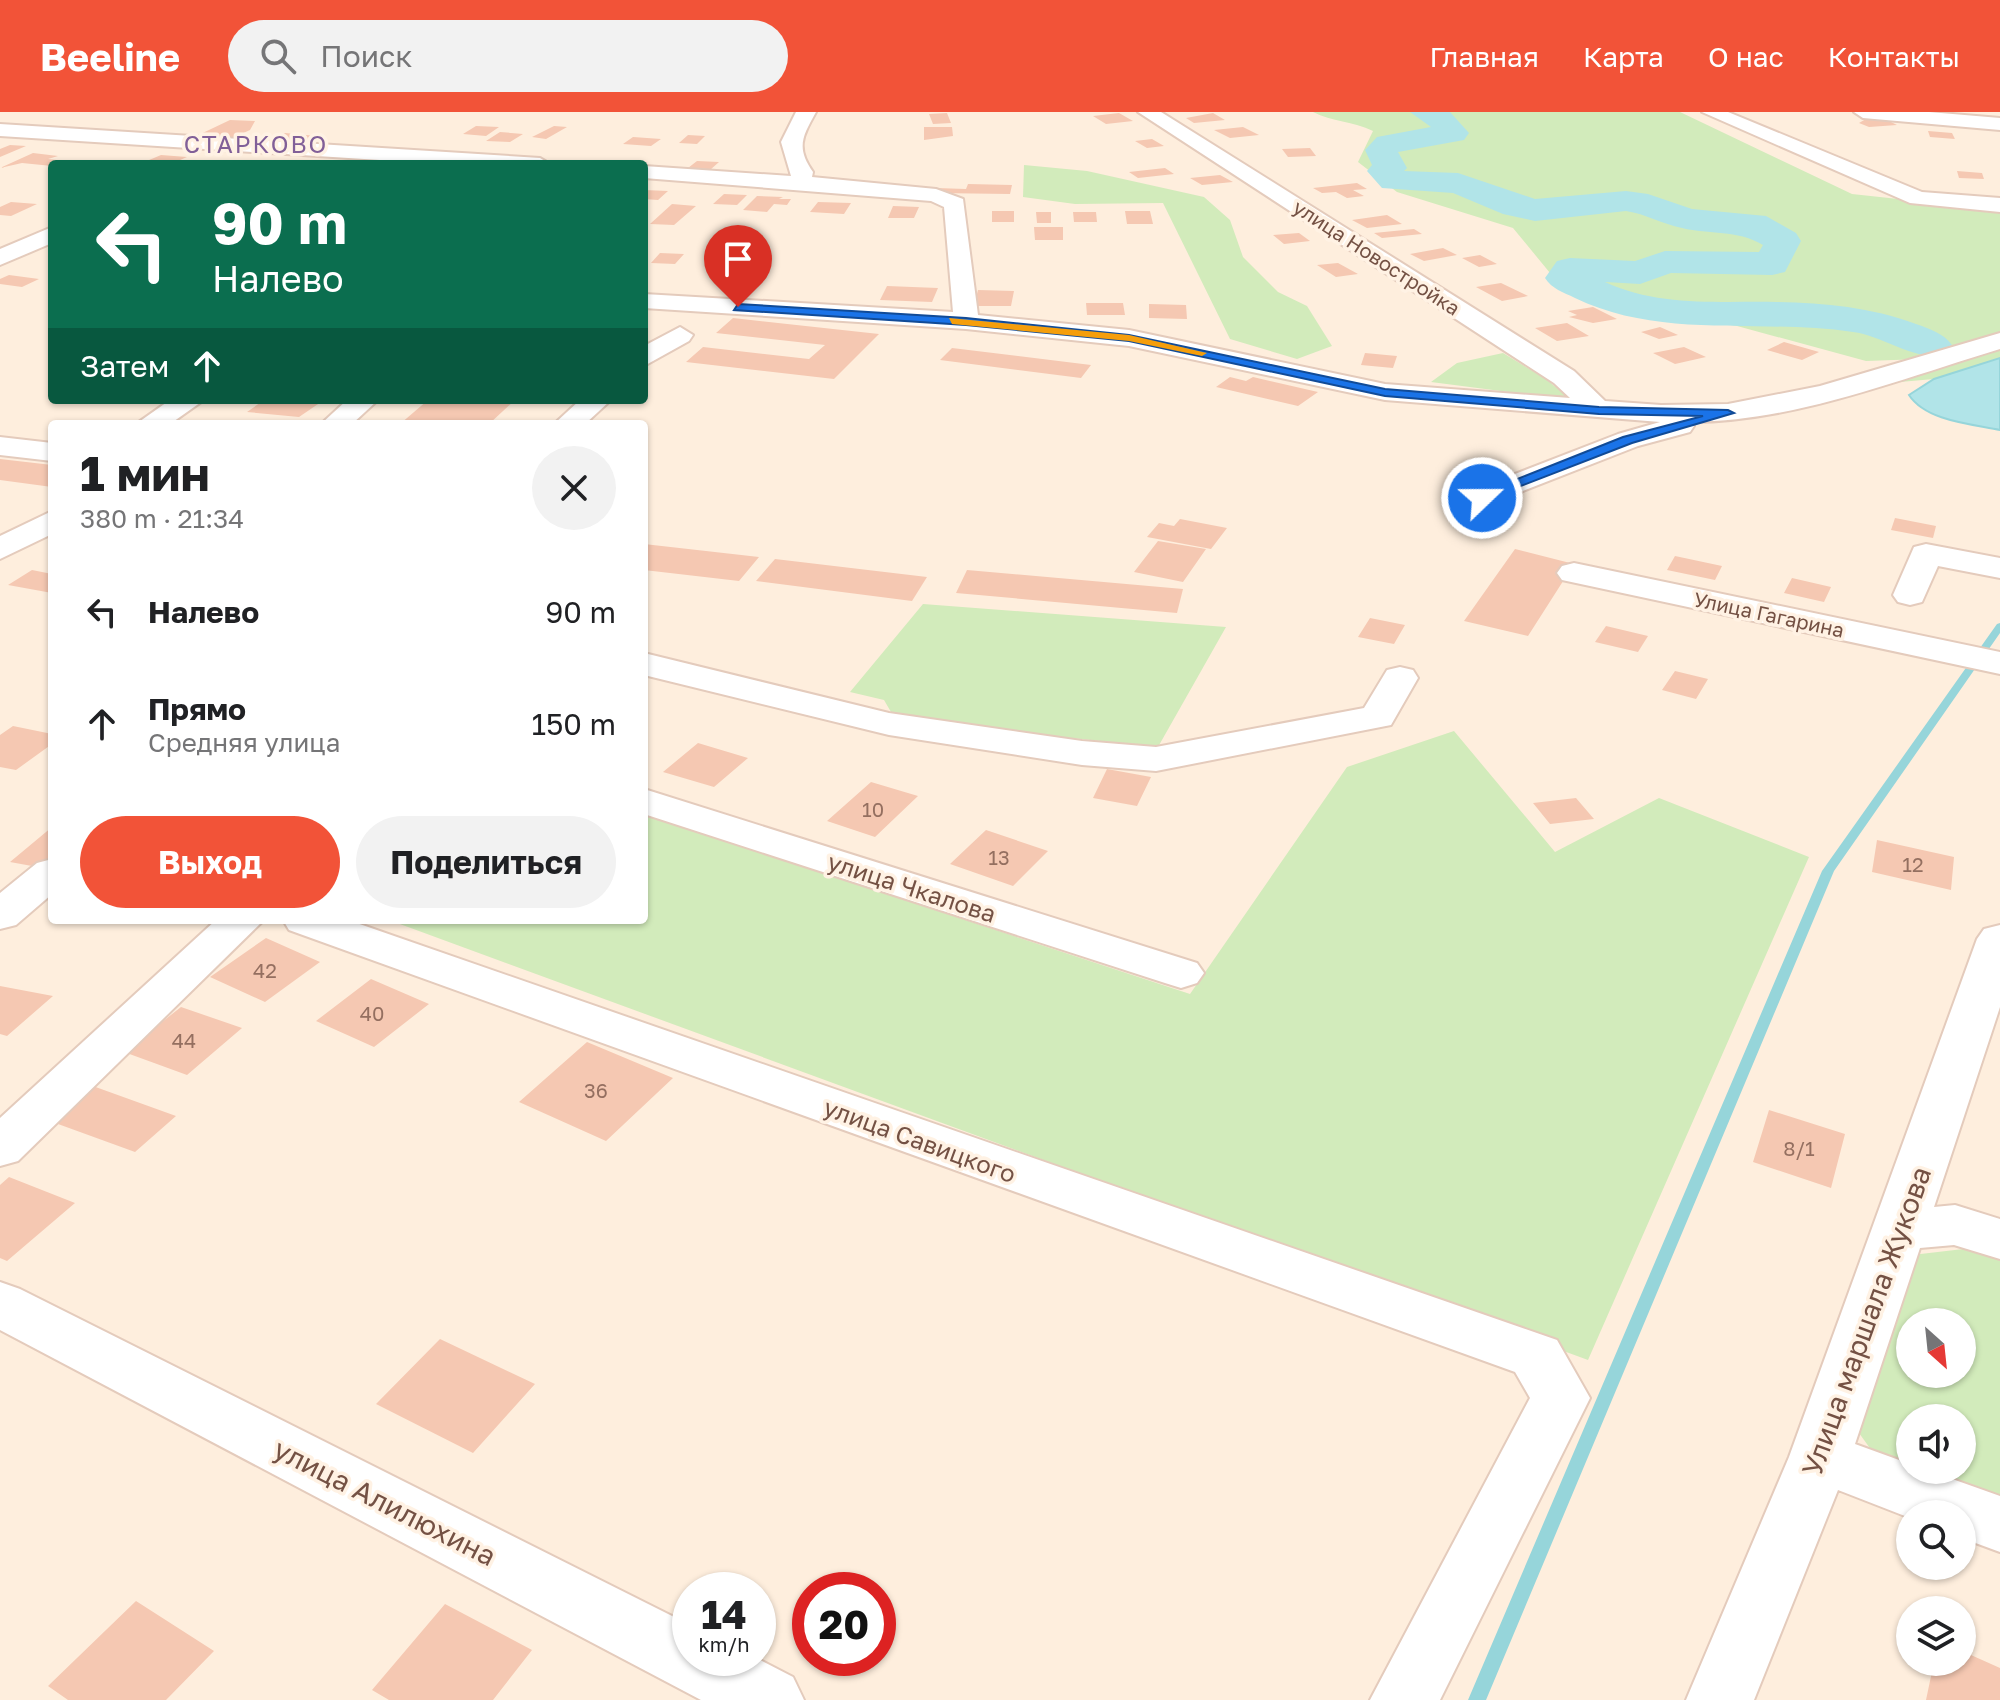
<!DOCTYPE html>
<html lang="ru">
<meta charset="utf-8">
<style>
body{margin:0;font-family:"Golos Text",sans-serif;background:#f2f2f2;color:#202124;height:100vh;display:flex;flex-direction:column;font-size:30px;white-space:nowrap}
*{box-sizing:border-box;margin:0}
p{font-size:26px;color:#757577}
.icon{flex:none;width:44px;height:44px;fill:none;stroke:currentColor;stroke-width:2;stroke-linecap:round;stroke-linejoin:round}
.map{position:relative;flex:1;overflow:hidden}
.drawer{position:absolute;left:48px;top:308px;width:600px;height:504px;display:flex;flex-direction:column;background:#fff;border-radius:8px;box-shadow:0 2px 6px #0004}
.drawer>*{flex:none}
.guide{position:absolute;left:48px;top:48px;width:600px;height:244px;border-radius:8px;box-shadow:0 2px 6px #0004;background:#0b6e4f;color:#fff;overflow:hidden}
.needle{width:52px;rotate:153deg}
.tools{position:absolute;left:1896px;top:1196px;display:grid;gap:16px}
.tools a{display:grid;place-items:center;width:80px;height:80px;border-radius:50%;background:#fff;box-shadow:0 2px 6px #0004;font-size:40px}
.speed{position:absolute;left:672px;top:1460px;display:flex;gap:16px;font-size:40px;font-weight:700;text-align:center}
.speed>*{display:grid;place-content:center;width:104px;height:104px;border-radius:50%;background:#fff;box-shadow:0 2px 6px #0004;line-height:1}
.speed small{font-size:20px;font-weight:400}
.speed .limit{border:12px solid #d22;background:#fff;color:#111}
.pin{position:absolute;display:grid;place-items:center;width:68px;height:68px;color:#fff;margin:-82px -34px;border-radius:50% 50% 50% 0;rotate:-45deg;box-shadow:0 0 8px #0007}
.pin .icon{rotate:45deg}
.me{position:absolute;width:88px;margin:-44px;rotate:68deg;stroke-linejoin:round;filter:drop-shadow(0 0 6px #0008)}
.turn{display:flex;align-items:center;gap:28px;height:168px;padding:0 32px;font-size:36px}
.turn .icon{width:104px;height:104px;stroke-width:2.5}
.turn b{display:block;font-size:56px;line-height:68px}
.then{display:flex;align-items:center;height:76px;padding:0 32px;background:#0003;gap:16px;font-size:30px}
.round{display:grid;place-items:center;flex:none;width:84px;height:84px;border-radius:42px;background:#f2f2f2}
.summary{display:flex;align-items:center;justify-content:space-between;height:136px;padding:0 32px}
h1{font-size:48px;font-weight:700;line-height:60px}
.cta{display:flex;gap:16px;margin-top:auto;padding:16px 32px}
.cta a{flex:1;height:92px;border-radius:48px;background:#f25338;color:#fff;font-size:32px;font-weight:700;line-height:92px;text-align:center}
.cta a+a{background:#f2f2f2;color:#202124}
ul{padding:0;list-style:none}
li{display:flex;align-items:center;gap:24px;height:112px;padding:0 32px}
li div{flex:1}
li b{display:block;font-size:30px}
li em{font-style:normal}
header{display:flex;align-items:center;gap:48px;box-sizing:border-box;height:112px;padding:0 40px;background:#f25338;color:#fff}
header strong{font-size:38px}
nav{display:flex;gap:44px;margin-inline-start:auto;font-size:28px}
.search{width:560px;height:72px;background:#f2f2f2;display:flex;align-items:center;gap:20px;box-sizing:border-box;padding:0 28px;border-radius:44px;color:#757577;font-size:30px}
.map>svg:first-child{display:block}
.green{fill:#d2ebbb;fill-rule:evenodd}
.water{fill:#b1e4e8;stroke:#96d5da;stroke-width:2}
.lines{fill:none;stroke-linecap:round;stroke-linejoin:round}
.stream{fill:#96d5da;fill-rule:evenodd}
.river{fill:#b1e4e8;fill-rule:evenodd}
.building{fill:#f5c8b2}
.minor-casing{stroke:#e4cbbc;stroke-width:4}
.minor{fill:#fff;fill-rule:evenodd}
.route{fill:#1a73e8;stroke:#114b97;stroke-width:2}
.slow{fill:#f59e0b}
.labels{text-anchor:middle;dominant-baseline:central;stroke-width:7;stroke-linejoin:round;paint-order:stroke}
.far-street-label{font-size:20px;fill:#745144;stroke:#fff2e4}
.number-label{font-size:20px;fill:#946f60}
.far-quarter-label{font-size:24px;letter-spacing:2px;fill:#815f98;stroke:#fff2e4}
.street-label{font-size:24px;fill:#745144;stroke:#fff2e4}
.near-street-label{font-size:28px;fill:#745144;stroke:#fff2e4}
</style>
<header>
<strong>Beeline</strong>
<div class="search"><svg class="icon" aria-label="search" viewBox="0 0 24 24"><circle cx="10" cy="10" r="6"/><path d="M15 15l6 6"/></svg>Поиск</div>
<nav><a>Главная</a><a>Карта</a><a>О нас</a><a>Контакты</a></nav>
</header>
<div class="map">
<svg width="2000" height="1588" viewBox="0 0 2000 1588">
<rect width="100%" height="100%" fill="#feeedd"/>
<path class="green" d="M1313,0H1680L1852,82L2000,98V222L1922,247L1866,249L1737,214L1597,191L1555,167L1513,116L1397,80L1358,50L1373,19C1353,9 1332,10 1313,0Z
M1024,53L1087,59L1204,85L1230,108L1243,145L1278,180L1307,194L1332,234L1297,247L1230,227L1163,91L1075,92L1023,85Z
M2000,235V246L1934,267L1877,272Z
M1503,241L1546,267L1571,288L1431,270L1457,251Z
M923,492L1226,515L1158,635L947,613L891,600L884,588L850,580Z
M1454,619L1555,740L1659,686L1809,745L1588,1248L389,808H644V702L1190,882L1347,655Z
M1989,1134L2000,1138V1385L1925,1358H1962V1306H1910V1352L1872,1339L1851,1310L1912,1143ZM1910,1210H1962V1262H1910Z"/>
<path class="water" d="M2000,246V318C1971,312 1926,309 1909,283L1934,267Z"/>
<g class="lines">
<path class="stream" d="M2000,511V521L1834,759L1486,1588H1468L1822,759L1997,512Z"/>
<path class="river" d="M1410,0H1450L1469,21L1464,28L1398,40L1407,56L1404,59L1458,61L1535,87L1626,79L1648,82L1692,97L1766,104L1796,121L1801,129L1785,160L1772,163L1671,161L1640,172L1605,170C1658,195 1719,189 1776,190C1824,191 1870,195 1916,212C1930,217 1943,221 1952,233L1946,242C1913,250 1885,224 1853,220C1760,206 1662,228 1575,186C1563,180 1552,177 1545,166L1557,149L1570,146L1635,149L1665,139L1759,140L1763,133C1736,117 1710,123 1682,116C1662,112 1646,102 1626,99L1535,109L1503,102L1453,81L1382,76L1367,59L1372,53L1365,38L1377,25L1431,15Z"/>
</g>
<path class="building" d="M947,1L951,11L933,12L929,2Z
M1119,1L1133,9L1106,12L1093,4Z
M1213,1L1225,8L1194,11L1186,6Z
M1866,7L1887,8L1897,13L1869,15L1859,11Z
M230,8L255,9L250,18L226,29L190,27Z
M476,14L499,15L486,24L463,22Z
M554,14L567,15L546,27L532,25Z
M924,15H952L953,24L924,28Z
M1243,15L1259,23L1230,26L1214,18Z
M1928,19L1952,21L1955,27L1930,25Z
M500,20L523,22L510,30L486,29Z
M285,21L317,24L304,30L272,28Z
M688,23L705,24L697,32L679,31Z
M633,25L661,27L651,34L623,32Z
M1152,27L1164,34L1147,36L1135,29Z
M10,33L26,34L0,45V37Z
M1310,36L1316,44L1288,45L1282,37Z
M33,41L58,44L48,47L65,49L52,54L22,51L0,56Z
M161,43L187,45L171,52L142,51Z
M697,49L719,50L710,58L688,56Z
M1165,56L1174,62L1138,66L1129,60Z
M1957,59L1982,61L1984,67L1959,66Z
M1220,63L1233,70L1202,73L1190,66Z
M1357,71L1367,77L1353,78L1364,84L1347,86L1336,80L1322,81L1313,76Z
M968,72L1012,73L1010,82L935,81L936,76L966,77Z
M644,78L668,79L658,88L644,87Z
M724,82L747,83L737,93L713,92Z
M757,84L783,85L779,87H791L787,93L774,92L767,100L743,98Z
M11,90L37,92L11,104L0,103V95Z
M818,90L851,91L844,102L810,100Z
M672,92L696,94L674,113L650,112Z
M893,94L919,95L914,106H888Z
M992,99H1014V110H992Z
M1125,99H1150L1153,112H1127Z
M1036,100H1051V111H1037Z
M1073,100H1096L1097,110H1074Z
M1387,103L1402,112L1367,116L1352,108Z
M1034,115H1063V128H1035Z
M1414,117L1422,122L1382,126L1374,121Z
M1299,121L1310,129L1284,132L1273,123Z
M1443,136L1457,143L1424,149L1410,142Z
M660,141L684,142L675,152L651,151Z
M1480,143L1497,152L1479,155L1462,146Z
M1338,151L1358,162L1336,165L1317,153Z
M9,163L39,167L22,175L0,172V167Z
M1501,171L1528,184L1502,189L1476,175Z
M887,174L938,176L932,190L880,188Z
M978,178L1014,179L1011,194H974Z
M1086,191H1123L1125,203H1087Z
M1149,192L1186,193L1187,207L1149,206Z
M1593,195L1617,207L1593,211L1569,205L1577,203L1568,199Z
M733,206L879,222L834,267L686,250L703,235L809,247L825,233L716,221Z
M1567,211L1589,224L1557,229L1535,216Z
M1660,215L1678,223L1659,227L1641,220Z
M1784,230L1819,240L1802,248L1767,238Z
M1684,235L1706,245L1675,252L1653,241Z
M952,236L1091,253L1081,266L940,248Z
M1365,241L1397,244L1393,256L1361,253Z
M1230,265L1246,269L1253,265L1318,280L1298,294L1216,275Z
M264,288H324L299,305L247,300Z
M428,288H515L489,312H400Z
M0,347L52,353V375L0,368Z
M1895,406L1936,414L1933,426L1891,418Z
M1180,407L1227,416L1211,437L1147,425L1159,411L1174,414Z
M1158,429L1206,437L1183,470L1134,460Z
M644,432L759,445L739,469L644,458Z
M1515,437L1574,452L1528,524L1464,509Z
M1675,444L1722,454L1715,468L1667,458Z
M775,447L927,465L912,489L756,469Z
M32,458L52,462V481L8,473Z
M967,458L1183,477L1177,501L956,481Z
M1792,466L1831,475L1824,490L1784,481Z
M1370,506L1405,513L1394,532L1358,525Z
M1606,514L1648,524L1638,540L1595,530Z
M1675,559L1708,567L1696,587L1662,578Z
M13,614L52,622V632L16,658L0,655V623Z
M698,631L748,646L714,675L663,660Z
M1107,657L1151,665L1137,694L1093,686Z
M871,670L918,684L875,725L827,709Z
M1576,686L1594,707L1550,712L1533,691Z
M52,715V747L43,756L10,750Z
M986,718L1048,739L1013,774L950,752Z
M1877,728L1954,745L1951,778L1872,760Z
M266,826L320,850L265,890L210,865Z
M371,867L429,892L374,935L316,909Z
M0,874L53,884L7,924L0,922Z
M181,895L242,916L187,963L124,940Z
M587,930L673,966L606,1029L519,990Z
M90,973L176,1004L135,1040L47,1008Z
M1769,998L1845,1022L1831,1076L1753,1050Z
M9,1065L75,1091L7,1149L0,1146V1073Z
M440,1227L535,1272L473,1341L376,1292Z
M136,1489L214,1539L166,1588H68L48,1574Z
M445,1492L532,1538L493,1588H389L372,1578Z
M1962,1539L2000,1556V1588H1926L1934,1550H1962Z"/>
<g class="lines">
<defs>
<path id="minor" d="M796,0H816C802,25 796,36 813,60L812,65L936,77L963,87L978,203L1129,218L1385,272L1570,286L1554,271L1138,0H1161L1574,259L1605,289L1661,293L1728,292L1820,274L2000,221V237C1900,267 1797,309 1692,310L1694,314L1690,320L1638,334L1482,395L1471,393L1466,386L1471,379L1618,322L1660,310L1385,288L1129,234L966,217L644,196V182L953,200L944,95L931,89L644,66V54L791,64L781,30Z
M1702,0H1728L1922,80L2000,86V100L1910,91Z
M1854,0H1929L2000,6V18L1863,6Z
M0,12L540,46L550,52H443L0,24Z
M52,115V131L0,153V137Z
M680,215L693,223L689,229L644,254V234Z
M170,288H204L170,312H136Z
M347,288H378L352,312H321Z
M580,288H611L585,312H554Z
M0,325L52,331V349L0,343Z
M52,399V422L0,447V424Z
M1926,432L2000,446V466L1938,454L1922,490L1910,493L1898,490L1893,483L1914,435Z
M1574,451L2000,540V562L1562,468L1557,461L1562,454Z
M644,541L889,601L1082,629L1156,635L1364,596L1387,558L1400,555L1413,558L1418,566L1391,613L1156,659L1082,653L889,623L644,563Z
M644,677L1197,851L1204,861L1197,871L1181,876L1165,871L644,702Z
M52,747V782L16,813L0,817V781L37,751Z
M216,808H264L18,1049L0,1054V1006Z
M283,808H348L1557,1228L1590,1286L1440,1588H1370L1530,1286L1515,1260L289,818Z
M2000,813V895L1934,1095L1955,1093L2000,1107V1147L1954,1133L1920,1136L1855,1332L1910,1352V1358H1927L2000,1384V1440L1962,1426V1402H1910V1406L1838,1378L1754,1588H1686L1789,1345L1977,827L1984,817Z
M0,1170L20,1177L690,1513V1546H756L793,1565L804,1588H701L0,1218Z"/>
</defs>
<use href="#minor" class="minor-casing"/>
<use href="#minor" class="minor"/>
</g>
<path class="route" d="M738,192L966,206L1129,223L1385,277L1599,295L1728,298L1734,301L1632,331L1482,389L1475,386L1477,383L1623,325L1703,304L1599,302L1385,284L1129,229L966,213L734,198Z"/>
<path class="slow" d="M949,206L1129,223L1207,241L1202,244L1129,229L952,212Z"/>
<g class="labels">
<g class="far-street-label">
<text transform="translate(1377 145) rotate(33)">улица Новостройка</text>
<text transform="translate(1769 502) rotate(12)">Улица Гагарина</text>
</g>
<g class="number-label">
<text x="873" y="697">10</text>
<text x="999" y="745">13</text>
<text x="1913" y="752">12</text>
<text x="265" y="858">42</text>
<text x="372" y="901">40</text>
<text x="184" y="928">44</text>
<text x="596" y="978">36</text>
<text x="1799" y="1036">8/1</text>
</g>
<g class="far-quarter-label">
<text x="256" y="31">СТАРКОВО</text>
</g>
<g class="street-label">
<text transform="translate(912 775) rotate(18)">улица Чкалова</text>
<text transform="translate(920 1028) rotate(20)">улица Савицкого</text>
</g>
<g class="near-street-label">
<text transform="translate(1866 1209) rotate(-70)">Улица маршала Жукова</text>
<text transform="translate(385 1390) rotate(27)">улица Алилюхина</text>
</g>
</g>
</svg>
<div class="tools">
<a><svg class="needle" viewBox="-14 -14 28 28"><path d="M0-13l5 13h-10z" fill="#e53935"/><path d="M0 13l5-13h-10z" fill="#757577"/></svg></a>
<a><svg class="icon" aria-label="sound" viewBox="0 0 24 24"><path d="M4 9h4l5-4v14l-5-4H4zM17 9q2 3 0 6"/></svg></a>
<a><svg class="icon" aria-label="search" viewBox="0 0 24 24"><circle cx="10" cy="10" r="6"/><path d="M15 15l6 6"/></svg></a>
<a><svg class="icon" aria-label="layers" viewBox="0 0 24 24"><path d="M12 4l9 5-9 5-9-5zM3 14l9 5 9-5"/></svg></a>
</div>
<div class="speed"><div>14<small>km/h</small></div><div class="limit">20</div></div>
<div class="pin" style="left:738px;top:195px;background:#d93025"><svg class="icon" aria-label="arrive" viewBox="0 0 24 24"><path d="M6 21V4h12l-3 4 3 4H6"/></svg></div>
<svg class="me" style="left:1482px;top:386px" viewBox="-20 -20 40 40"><circle r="17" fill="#1a73e8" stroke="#fff" stroke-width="3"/><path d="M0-11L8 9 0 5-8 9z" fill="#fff"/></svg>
<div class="guide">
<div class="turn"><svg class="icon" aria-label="left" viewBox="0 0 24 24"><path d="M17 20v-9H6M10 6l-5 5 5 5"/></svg><div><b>90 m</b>Налево</div></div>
<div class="then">Затем<svg class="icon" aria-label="ahead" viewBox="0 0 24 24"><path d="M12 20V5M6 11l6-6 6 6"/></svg></div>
</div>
<section class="drawer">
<div class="summary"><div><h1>1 мин</h1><p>380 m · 21:34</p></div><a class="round"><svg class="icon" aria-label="close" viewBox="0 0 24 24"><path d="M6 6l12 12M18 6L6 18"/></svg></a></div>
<ul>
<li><svg class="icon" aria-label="left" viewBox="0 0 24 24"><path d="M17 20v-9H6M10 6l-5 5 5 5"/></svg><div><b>Налево</b></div><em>90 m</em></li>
<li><svg class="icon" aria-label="ahead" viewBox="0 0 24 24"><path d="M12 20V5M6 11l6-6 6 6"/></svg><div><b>Прямо</b><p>Средняя улица</p></div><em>150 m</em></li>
</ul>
<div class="cta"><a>Выход</a><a>Поделиться</a></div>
</section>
</div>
